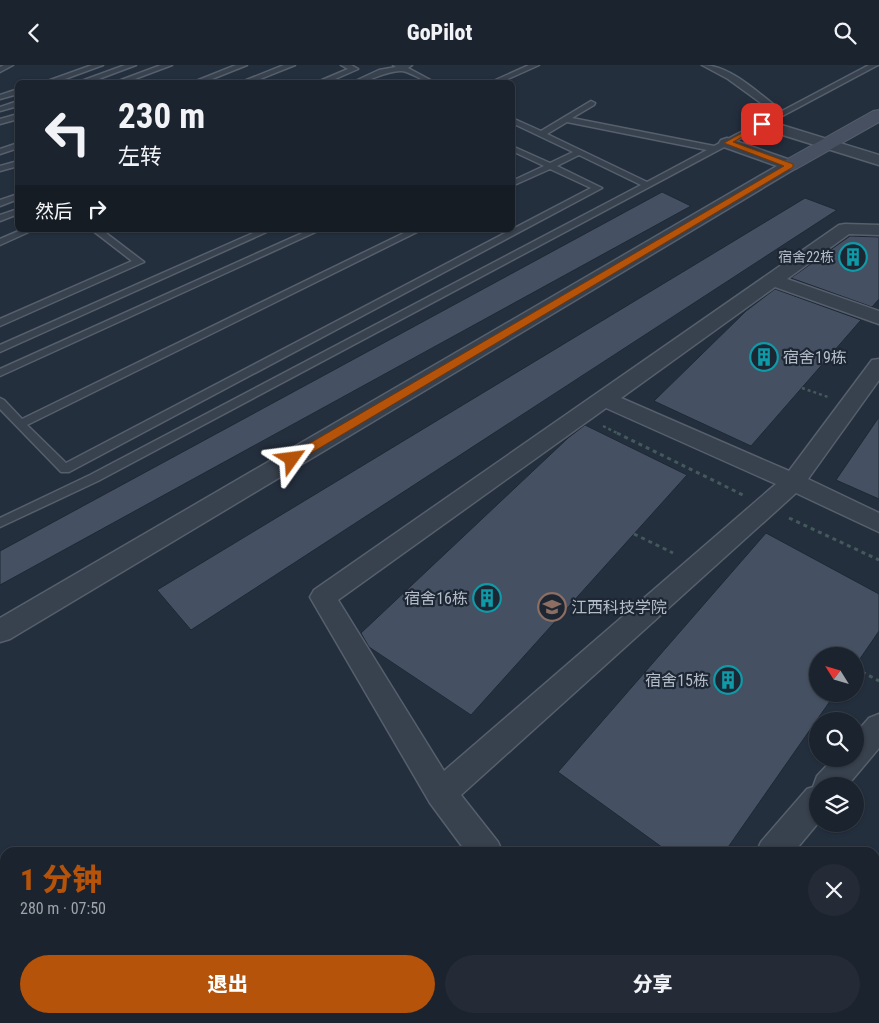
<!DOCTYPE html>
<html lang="zh">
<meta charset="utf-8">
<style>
body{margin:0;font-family:"Roboto Condensed","Noto Sans SC",sans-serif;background:#242b36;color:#f1f3f6;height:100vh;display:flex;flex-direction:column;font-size:19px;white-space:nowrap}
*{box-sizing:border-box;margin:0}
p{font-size:16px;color:#a0a4aa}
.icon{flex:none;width:28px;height:28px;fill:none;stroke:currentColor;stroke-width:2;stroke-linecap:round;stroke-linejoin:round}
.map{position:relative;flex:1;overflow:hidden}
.side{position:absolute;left:0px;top:782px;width:880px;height:176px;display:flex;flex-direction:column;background:#1b232e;border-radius:15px 15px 0 0;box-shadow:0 1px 4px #0004,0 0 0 1px #39404a}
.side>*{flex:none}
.banner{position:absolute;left:15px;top:15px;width:500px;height:152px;border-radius:8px;box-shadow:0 1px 4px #0004,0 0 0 1px #39404a;background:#1b232e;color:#f1f3f6;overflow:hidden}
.needle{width:32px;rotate:307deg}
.controls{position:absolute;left:809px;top:582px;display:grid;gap:10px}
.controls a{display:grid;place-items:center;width:55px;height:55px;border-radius:50%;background:#1b232e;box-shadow:0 1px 4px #0004,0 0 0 1px #39404a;font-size:25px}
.pin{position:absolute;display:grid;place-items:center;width:42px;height:42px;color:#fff;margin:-21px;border-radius:10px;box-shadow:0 2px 8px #0006}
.me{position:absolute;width:55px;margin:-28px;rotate:59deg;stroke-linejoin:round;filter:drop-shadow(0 0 4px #0008)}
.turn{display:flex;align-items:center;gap:18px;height:105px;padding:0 20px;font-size:22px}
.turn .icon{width:65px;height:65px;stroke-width:2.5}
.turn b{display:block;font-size:35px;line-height:42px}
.then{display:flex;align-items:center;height:48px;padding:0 20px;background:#0003;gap:10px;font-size:19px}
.round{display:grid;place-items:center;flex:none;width:52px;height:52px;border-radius:26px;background:#242b36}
.summary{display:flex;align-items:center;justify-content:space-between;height:85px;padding:0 20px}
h1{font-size:30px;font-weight:800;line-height:38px;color:#b45309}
.action{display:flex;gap:10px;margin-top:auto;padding:10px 20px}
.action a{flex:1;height:58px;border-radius:30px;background:#b45309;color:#fff;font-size:20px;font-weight:800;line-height:58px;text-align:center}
.action a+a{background:#242b36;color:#f1f3f6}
header{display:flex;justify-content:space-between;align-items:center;height:65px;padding:0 20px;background:#1b232e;font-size:22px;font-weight:800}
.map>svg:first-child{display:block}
.building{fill:#455162;stroke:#1f2835}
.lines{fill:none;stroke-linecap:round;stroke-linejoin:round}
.lane-casing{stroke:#565f6c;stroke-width:3}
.street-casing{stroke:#565f6c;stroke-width:3}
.secondary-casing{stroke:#565f6c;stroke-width:2}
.path-far1{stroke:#44595c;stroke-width:2.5;stroke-dasharray:3 3;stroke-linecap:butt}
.path{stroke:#44595c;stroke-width:3;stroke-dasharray:4 4;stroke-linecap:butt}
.lane{fill:#38414e;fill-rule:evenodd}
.street{fill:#38414e;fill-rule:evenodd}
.secondary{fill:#465061;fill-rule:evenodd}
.route{fill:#b45309;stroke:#753606}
.labels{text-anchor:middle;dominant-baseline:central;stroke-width:4.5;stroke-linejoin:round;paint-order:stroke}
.far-poi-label{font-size:14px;fill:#b4bcc9;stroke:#1d2633;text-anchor:end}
.poi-label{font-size:16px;fill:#b4bcc9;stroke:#1d2633;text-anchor:start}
</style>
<header><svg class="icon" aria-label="back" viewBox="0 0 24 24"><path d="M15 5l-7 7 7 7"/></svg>GoPilot<svg class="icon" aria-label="search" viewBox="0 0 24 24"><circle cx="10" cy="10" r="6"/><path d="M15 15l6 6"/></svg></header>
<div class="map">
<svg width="879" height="958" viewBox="0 0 879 958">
<rect width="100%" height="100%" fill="#242f3e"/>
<path class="building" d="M662,127L691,141L0,520V486Z
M805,133L837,145L191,565L157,525Z
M850,171L879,172V234L872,242L791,213Z
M775,224L861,255L751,381L654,336L746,246Z
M879,352V434L836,415Z
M585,360L687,410L471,650L369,582L361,568L568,373Z
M766,468L879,529V566L855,601V591H818V629H835L724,788H670L558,707Z"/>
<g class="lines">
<defs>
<path id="lane" d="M4,0H13L0,7V2Z
M92,0H103L54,18H42Z
M125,0H136L88,18H76Z
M161,0H172L124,18H113Z
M236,0H247L202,18H191Z
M284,0H295L250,18H239Z
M341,0H351L358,4L326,18H315L348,4Z
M393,0H412L408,3L436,18C422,18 410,5 400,6C382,7 368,18 351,18L379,5L396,2Z
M529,0H539L499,18H489Z
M702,0C731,0 760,30 782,46L869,0H878L98,416L0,462V453L90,410L641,120L579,90L557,101L602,123L69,407H61L0,344V333L4,335L22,354L410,165H421L27,360L66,398L591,123L550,104L512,121V116L544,101L512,86V81L550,98L573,87L512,58V53L541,66L591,36L595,38L594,40L572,53L714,81L776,49L728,14ZM567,57L707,85L647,117L547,69Z
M18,24V29L0,34V30Z
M18,36V41L0,46V42Z
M18,49V54L0,59V54Z
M18,78V83L0,89V84Z
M18,96V101L0,106V101Z
M18,129V134L0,141V135Z
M18,144V149L0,156V150Z
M21,165H33L0,180V174Z
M92,165H102L144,197L0,261V254L132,196Z
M260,165H271L0,287V280Z
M309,165H320L0,311V304Z"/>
<path id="street" d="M762,54L879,90V100L757,62L754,59L757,56Z
M727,73L796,97L798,100L796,103L10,574L0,577V553L777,101L721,81L719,78L721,75Z
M845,159L879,160V170L849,169L787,214L879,246V259L775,222L621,333L789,406L872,295L879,294V315L808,414L879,448V467L796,428L461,730L498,777L503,788H467L430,738L314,539L310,532L314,525L839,160ZM606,343L776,419L444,706L338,535Z
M879,649V683L847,721H818V758L793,788H756L761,777L807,724L813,722L817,711L833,694H855V669L869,653Z
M611,954H649L647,958H609Z"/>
<path id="secondary" d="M879,45V57L796,104L790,105L784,104L781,100L784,96L873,46Z"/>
</defs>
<use href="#lane" class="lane-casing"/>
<use href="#street" class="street-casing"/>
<use href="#secondary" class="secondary-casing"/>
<path class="path-far1" d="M802,323L828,332
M603,361L619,369"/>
<path class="path" d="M617,368L743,430
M789,453L879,495
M634,469L673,488
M855,603L879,616"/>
<use href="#lane" class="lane"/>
<use href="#street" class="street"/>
<use href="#secondary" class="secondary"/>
</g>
<path class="route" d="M760,58L766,59L733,77L793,99V102L296,397H288L287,394L288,391L784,101L724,78Z"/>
<defs>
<symbol id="building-ring" viewBox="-11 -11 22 22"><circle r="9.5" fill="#1d2633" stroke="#0f9aa8" stroke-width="1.5"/><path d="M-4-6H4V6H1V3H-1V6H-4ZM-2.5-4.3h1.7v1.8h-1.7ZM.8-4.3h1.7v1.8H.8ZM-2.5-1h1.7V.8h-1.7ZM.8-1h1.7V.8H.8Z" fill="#0f9aa8"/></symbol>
<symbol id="university-ring" viewBox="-11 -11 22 22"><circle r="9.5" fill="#1d2633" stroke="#8d6e63" stroke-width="1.5"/><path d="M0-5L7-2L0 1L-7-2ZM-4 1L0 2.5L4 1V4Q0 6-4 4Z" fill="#8d6e63"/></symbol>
</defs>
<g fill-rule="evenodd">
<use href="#building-ring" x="837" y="176" width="32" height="32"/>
<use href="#building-ring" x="748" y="276" width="32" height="32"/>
<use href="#building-ring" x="471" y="517" width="32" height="32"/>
<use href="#university-ring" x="536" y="526" width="32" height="32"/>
<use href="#building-ring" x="712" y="599" width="32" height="32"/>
</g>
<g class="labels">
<g class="far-poi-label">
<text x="834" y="192">宿舍22栋</text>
</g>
<g class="poi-label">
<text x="783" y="292">宿舍19栋</text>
<text x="468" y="533" text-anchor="end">宿舍16栋</text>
<text x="571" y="542">江西科技学院</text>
<text x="709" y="615" text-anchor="end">宿舍15栋</text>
</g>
</g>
</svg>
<div class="controls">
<a><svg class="needle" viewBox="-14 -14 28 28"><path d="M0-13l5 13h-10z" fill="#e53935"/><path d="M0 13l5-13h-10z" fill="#a0a4aa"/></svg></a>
<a><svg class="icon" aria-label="search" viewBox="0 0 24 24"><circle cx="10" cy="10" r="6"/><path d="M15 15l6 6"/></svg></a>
<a><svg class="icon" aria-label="layers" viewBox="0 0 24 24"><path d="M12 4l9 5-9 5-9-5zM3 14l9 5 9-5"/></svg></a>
</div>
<div class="pin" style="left:762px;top:59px;background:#d93025"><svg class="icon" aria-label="arrive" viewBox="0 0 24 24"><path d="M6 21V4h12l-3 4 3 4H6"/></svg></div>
<svg class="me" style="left:292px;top:394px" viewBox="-20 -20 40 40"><path d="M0-17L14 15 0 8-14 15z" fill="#b45309" stroke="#fff" stroke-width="4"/></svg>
<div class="banner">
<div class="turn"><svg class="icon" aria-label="left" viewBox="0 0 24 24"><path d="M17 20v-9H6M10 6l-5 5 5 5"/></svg><div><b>230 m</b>左转</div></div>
<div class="then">然后<svg class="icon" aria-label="right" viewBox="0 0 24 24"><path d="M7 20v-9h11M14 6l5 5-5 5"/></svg></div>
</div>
<section class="side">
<div class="summary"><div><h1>1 分钟</h1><p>280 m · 07:50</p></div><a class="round"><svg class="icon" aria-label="close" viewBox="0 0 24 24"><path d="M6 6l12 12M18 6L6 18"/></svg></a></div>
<div class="action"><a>退出</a><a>分享</a></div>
</section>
</div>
